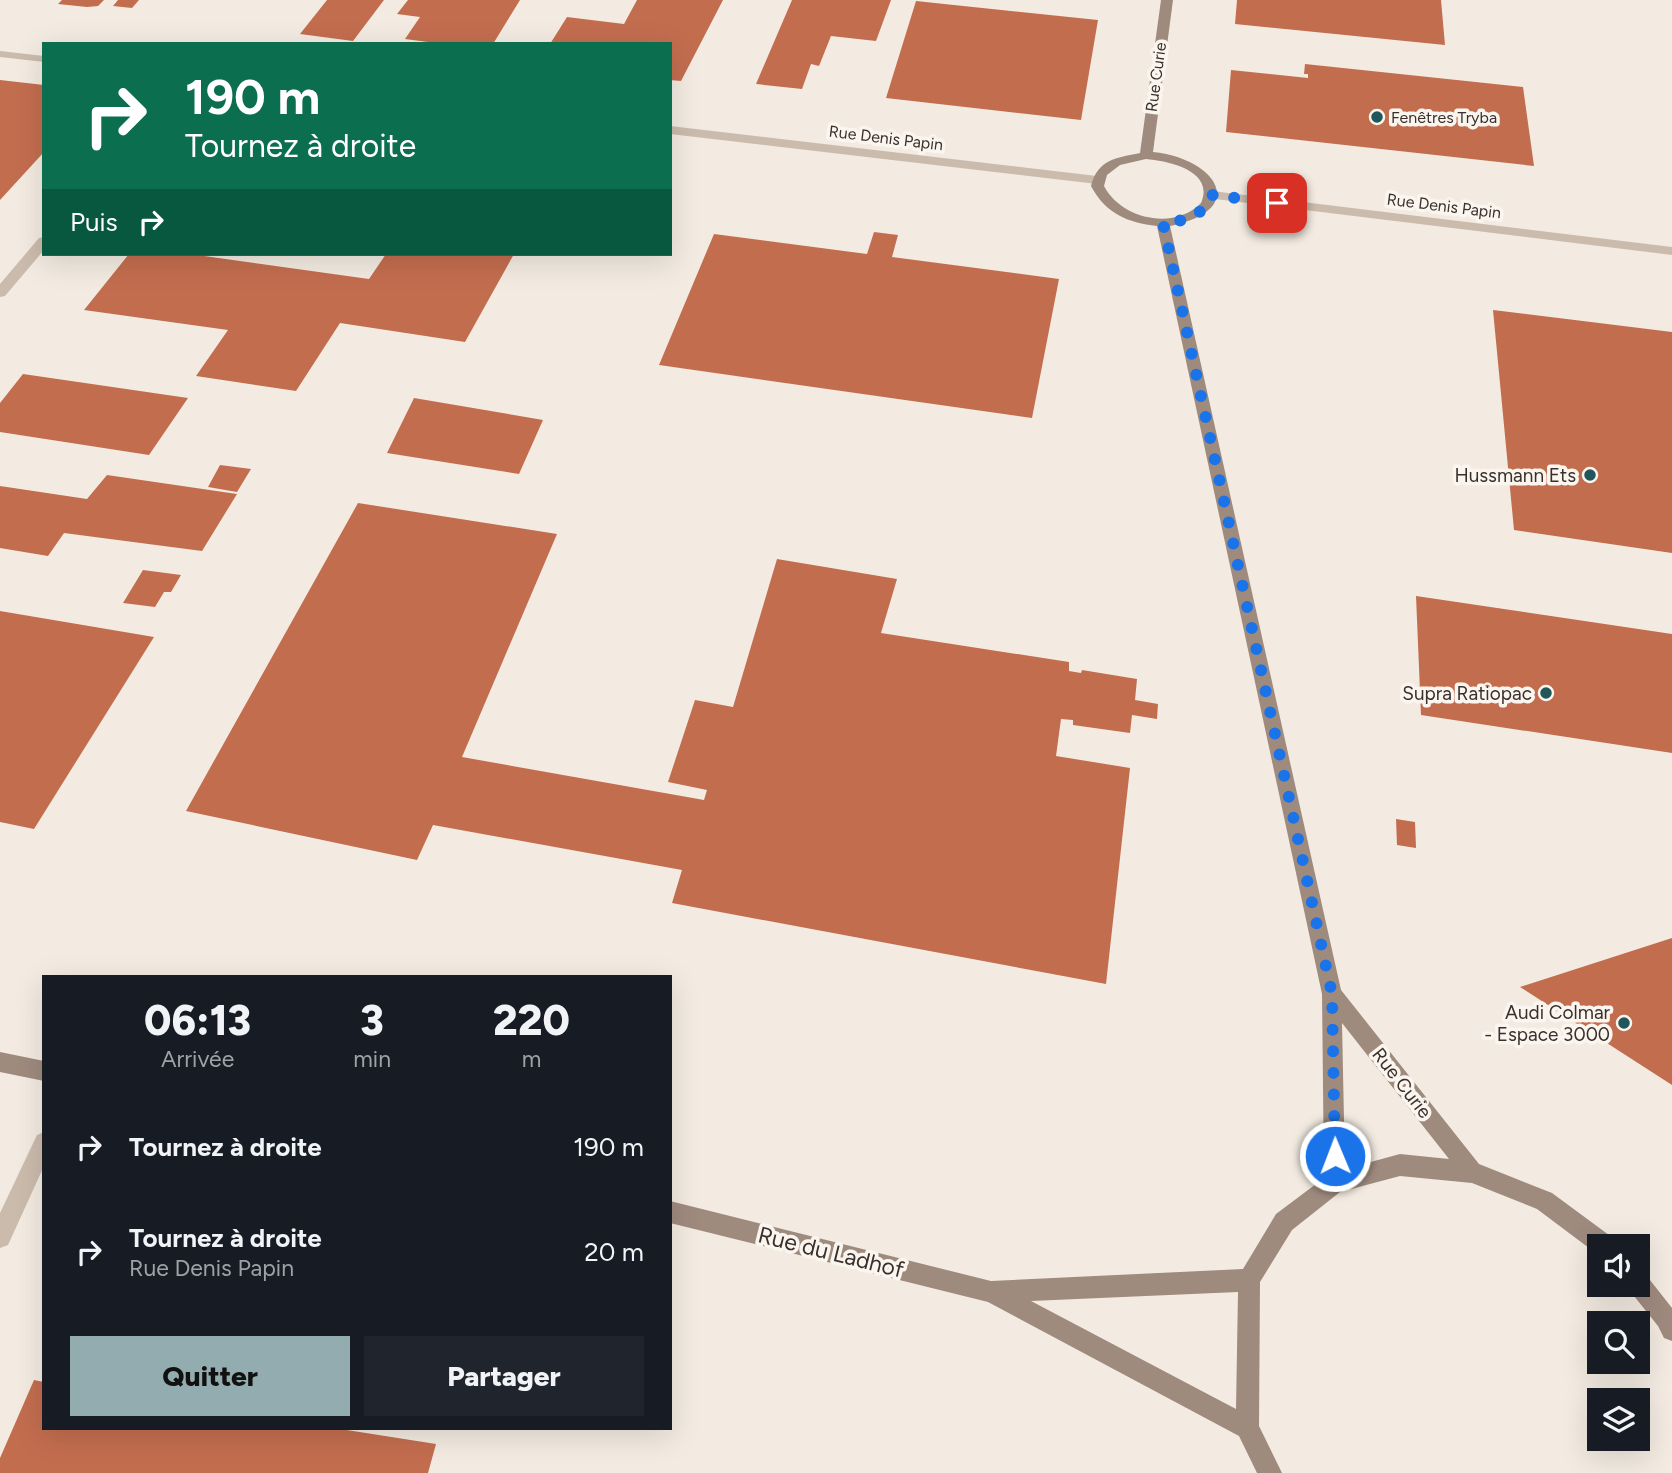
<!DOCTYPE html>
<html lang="fr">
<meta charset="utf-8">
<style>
body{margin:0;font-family:Figtree,sans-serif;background:#20242c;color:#f1f3f6;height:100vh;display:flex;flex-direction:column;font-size:26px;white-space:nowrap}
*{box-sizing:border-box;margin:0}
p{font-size:23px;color:#9ea1a6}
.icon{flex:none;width:38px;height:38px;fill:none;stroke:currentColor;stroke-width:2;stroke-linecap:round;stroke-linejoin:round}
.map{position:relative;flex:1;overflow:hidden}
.sheet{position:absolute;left:42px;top:975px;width:630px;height:455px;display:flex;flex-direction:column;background:#171b24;border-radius:0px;box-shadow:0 7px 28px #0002}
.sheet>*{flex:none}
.hud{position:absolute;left:42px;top:42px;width:630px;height:214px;border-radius:0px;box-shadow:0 7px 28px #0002;background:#0b6e4f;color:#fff;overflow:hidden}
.fabs{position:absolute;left:1587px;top:1234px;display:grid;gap:14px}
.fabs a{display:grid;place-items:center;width:63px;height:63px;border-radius:0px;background:#171b24;box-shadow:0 7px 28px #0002;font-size:35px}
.pin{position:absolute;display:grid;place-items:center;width:60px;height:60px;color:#fff;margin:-30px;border-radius:14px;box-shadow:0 4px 10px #0006}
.me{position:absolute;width:77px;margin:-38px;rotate:359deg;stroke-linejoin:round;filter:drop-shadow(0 0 5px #0008)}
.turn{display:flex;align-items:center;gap:24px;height:147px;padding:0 28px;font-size:32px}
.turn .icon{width:91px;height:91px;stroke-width:2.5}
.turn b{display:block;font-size:49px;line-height:60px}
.then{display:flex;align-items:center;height:66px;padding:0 28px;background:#0003;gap:14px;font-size:26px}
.eta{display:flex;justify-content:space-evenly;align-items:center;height:119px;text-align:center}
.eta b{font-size:42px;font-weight:800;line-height:49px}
.button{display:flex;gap:14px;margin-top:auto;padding:14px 28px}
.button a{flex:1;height:80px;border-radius:0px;background:#93acb0;color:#111;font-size:28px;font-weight:800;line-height:80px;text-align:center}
.button a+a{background:#20242c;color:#f1f3f6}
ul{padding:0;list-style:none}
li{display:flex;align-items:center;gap:21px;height:105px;padding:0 28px}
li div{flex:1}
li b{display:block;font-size:26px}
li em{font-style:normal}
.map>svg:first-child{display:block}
.building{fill:#c36d4f}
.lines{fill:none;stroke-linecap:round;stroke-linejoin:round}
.street{fill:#cbbbad;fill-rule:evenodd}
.secondary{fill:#9f8a7e;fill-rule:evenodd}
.route{stroke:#1a73e8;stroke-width:12;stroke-dasharray:0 21.6}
.poi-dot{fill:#21565b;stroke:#faf5ee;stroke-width:2.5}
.labels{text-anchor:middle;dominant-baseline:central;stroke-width:7;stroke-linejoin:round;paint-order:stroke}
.far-street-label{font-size:16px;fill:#3a302b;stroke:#faf5ee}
.far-poi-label{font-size:16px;fill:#3a302b;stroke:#faf5ee;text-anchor:start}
.poi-label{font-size:19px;fill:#3a302b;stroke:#faf5ee;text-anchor:end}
.street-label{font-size:19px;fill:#3a302b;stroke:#faf5ee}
.near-street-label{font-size:23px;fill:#3a302b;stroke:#faf5ee}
</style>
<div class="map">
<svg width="1672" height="1473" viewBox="0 0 1672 1473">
<rect width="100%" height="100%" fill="#f3ebe1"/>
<path class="building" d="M62,0H104L98,6L87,7L58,4Z
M118,0H139L132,8L113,6Z
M327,0H384L353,41L300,34Z
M408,0H520L493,44H443L405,39L420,17L397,14Z
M637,0H723L681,81L670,80V44H550L567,17L624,24Z
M792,0H891L876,41L831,36L819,66L811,64L802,89L756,84Z
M1237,0H1441L1445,45L1235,24Z
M916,1L1098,20L1081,120L886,98Z
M1305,64L1523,87L1534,166L1226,132L1231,70L1308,78V74H1304Z
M0,80L44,85V152L0,200Z
M874,232L898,235L892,257L1059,279L1032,418L659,365L714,234L867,254Z
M129,254H190L369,279L386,254H514L465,342L340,323L296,391L196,376L228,330L84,310Z
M1493,310L1672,332V553L1514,530Z
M23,374L188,398L149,455L0,432V403Z
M414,398L543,420L519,474L387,453Z
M220,465L251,469L237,492L208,487Z
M107,475L237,494L202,551L64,533L48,556L0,548V486L87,499Z
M358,503L557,534L462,757L704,800L707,790L668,782L695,700L733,707L777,559L897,579L881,633L1069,662V671L1081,673L1082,670L1137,679L1135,700L1158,704L1157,719L1132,715L1130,733L1073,725V720L1061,719L1056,756L1130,768L1106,984L672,903L682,870L433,825L417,860L186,811Z
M143,570L181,575L171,592H164L155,607L123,603Z
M1416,596L1672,634V753L1421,715Z
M0,611L154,637L34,829L0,822Z
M1396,819L1415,822L1416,848L1397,845Z
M1672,938V1085L1520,987Z
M34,1380L44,1382V1428H334L436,1444L428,1473H0V1458Z"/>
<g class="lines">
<path class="street" d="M0,51L44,56V62L0,57Z
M670,126L1097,176L1103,180L1097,184L670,134Z
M1212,191L1672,247V255L1207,198V192Z
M44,237V250L5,296L0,297V284L39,238Z
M44,1132V1166L8,1245L0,1248V1213L37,1135Z"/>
<path class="secondary" d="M1161,0H1173L1153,152C1214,158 1252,209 1170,226L1341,990L1479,1164L1552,1193L1613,1238L1616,1246H1600V1255L1597,1254L1537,1209L1472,1183L1400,1176L1340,1192L1292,1230L1260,1282L1259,1426L1282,1473H1257L1239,1436L988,1302L670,1223V1201L991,1281L1243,1269L1276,1214L1324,1178L1322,994L1157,226C1128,223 1105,213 1091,186C1098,159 1116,158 1140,153ZM1146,159C1169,161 1215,171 1201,203C1174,231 1121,219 1104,186L1107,175L1120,165ZM1342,1023L1449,1159L1400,1154L1345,1169ZM1238,1292L1236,1409L1031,1301Z
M0,1052L44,1061V1081L0,1072Z
M1638,1272L1646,1275L1672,1308V1341L1664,1338L1658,1326L1630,1291L1627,1284H1638Z"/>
</g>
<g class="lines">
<path class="route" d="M1277,203L1212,195C1203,217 1184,221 1163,223L1332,994L1335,1156"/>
</g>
<g class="poi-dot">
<circle cx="1377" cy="117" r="7"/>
<circle cx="1590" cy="475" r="7"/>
<circle cx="1546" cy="693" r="7"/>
<circle cx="1624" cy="1023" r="7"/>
</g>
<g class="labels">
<g class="far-street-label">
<text transform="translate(1156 77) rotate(-82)">Rue Curie</text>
<text transform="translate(886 138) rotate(7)">Rue Denis Papin</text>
<text transform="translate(1444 206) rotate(7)">Rue Denis Papin</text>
</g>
<g class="far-poi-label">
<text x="1391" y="117">Fenêtres Tryba</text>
</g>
<g class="poi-label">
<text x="1576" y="475">Hussmann Ets</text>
<text x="1532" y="693">Supra Ratiopac</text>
<text x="1610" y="1012">Audi Colmar<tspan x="1610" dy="22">- Espace 3000</tspan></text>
</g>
<g class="street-label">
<text transform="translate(1402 1083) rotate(52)">Rue Curie</text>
</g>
<g class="near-street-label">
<text transform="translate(831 1252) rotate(14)">Rue du Ladhof</text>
</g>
</g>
</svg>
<div class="fabs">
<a><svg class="icon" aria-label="sound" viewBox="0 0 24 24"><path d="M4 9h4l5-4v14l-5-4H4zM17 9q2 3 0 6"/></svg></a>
<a><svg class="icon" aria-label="search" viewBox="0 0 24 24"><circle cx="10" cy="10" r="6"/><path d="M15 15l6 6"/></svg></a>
<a><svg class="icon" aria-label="layers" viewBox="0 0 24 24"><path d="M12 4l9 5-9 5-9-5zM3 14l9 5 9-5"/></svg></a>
</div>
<div class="pin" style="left:1277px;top:203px;background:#d93025"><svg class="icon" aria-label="arrive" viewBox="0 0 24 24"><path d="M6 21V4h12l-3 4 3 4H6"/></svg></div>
<svg class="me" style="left:1335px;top:1156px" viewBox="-20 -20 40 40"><circle r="17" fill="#1a73e8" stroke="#fff" stroke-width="3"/><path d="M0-11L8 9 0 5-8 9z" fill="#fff"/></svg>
<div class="hud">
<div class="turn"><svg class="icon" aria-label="right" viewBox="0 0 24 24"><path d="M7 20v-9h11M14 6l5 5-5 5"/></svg><div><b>190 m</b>Tournez à droite</div></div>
<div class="then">Puis<svg class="icon" aria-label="right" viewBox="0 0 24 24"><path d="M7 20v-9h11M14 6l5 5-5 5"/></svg></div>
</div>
<section class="sheet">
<div class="eta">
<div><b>06:13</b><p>Arrivée</p></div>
<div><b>3</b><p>min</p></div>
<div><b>220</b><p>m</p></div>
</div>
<ul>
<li><svg class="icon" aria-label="right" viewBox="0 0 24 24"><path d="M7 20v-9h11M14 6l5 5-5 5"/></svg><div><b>Tournez à droite</b></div><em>190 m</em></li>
<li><svg class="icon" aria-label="right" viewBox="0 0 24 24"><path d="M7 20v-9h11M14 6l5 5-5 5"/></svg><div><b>Tournez à droite</b><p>Rue Denis Papin</p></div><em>20 m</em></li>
</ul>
<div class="button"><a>Quitter</a><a>Partager</a></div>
</section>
</div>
